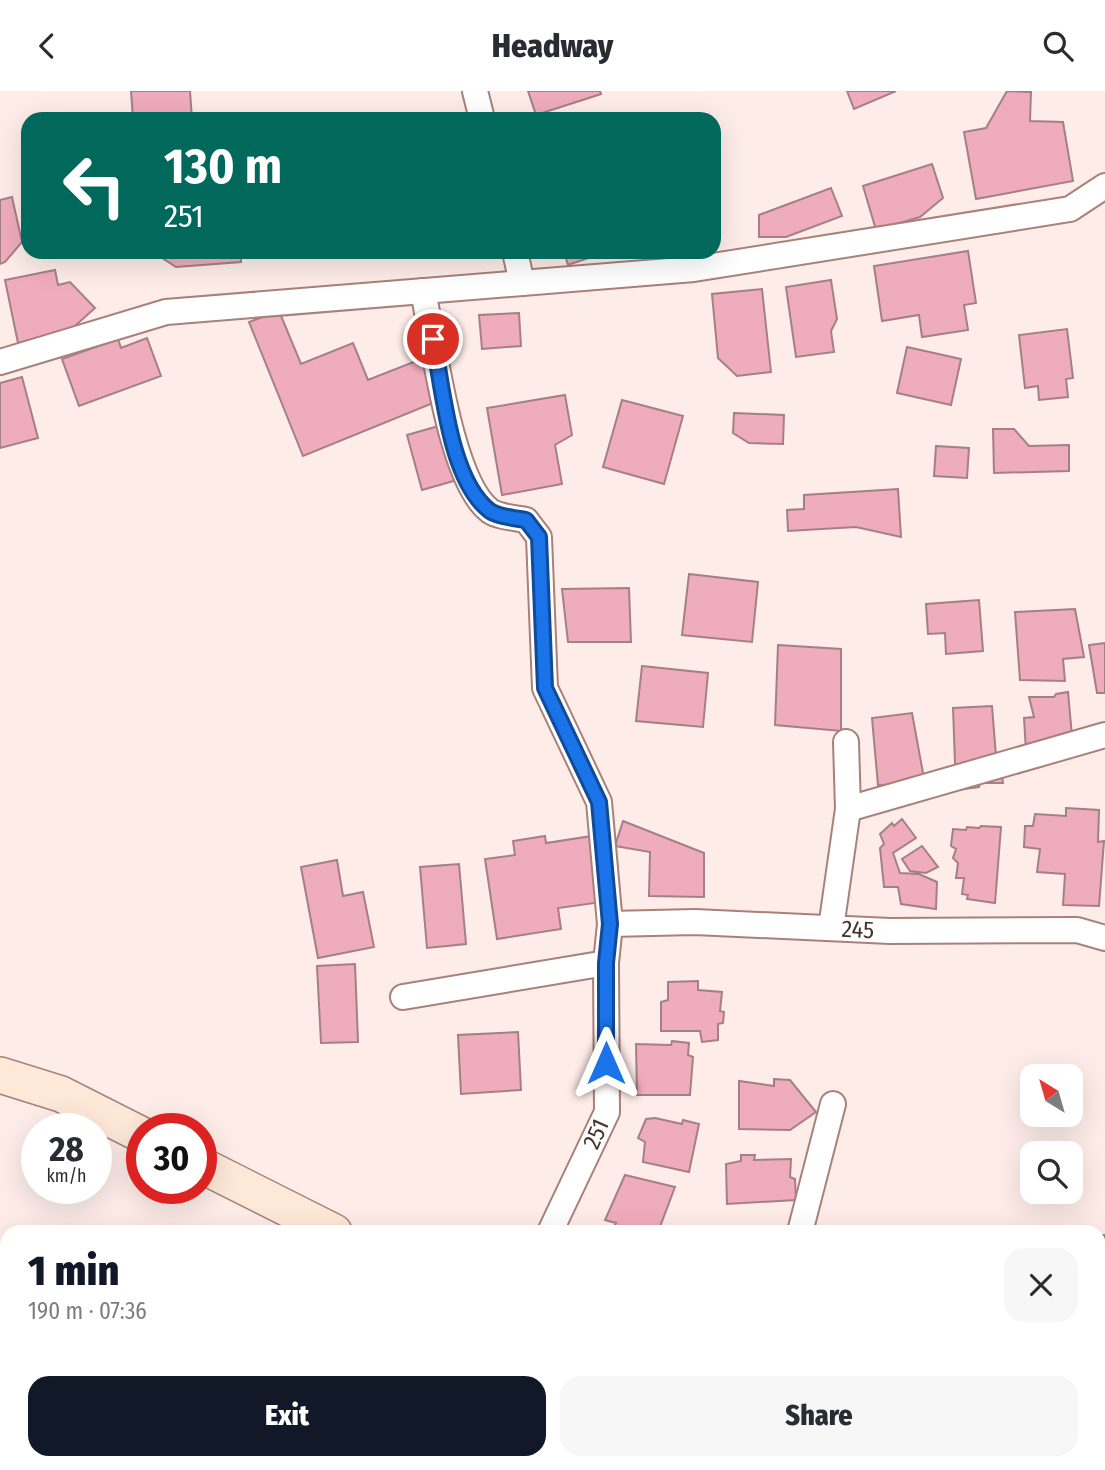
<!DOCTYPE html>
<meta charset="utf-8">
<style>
body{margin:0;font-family:"Fira Sans Condensed",sans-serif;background:#f7f7f7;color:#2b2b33;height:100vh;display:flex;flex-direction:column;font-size:26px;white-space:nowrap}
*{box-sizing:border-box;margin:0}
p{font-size:23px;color:#7c7c81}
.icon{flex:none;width:38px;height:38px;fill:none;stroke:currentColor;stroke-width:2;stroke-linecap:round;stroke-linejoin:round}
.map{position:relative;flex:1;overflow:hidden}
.sheet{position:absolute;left:0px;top:1134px;width:1106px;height:245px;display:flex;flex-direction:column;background:#fff;border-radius:21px 21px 0 0;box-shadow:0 7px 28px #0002}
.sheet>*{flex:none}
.top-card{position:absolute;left:21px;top:21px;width:700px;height:147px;border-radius:21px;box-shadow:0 7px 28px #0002;background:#00695c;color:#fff;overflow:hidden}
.needle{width:46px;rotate:323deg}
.fabs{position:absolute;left:1020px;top:973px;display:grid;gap:14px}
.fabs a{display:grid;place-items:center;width:63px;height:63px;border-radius:14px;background:#fff;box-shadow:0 7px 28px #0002;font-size:35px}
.speed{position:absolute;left:21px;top:1022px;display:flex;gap:14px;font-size:35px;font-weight:700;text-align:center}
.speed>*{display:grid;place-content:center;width:91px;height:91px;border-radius:50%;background:#fff;box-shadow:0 7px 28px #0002;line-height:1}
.speed small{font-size:18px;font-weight:400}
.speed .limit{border:10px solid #d22;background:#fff;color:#111}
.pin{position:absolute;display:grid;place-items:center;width:60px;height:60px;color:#fff;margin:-30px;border:4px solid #fff;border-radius:50%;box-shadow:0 2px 7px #0007}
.me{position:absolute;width:77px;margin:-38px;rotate:0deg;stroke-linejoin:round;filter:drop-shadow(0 0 5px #0008)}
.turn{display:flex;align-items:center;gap:24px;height:147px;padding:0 28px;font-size:32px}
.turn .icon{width:91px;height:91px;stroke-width:2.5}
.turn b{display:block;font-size:49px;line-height:60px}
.round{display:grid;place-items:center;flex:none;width:74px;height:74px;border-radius:21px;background:#f7f7f7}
.summary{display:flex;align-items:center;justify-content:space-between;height:119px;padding:0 28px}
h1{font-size:42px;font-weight:800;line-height:52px;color:#111827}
.cta{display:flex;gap:14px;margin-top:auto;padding:14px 28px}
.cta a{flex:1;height:80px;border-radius:21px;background:#111827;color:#fff;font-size:28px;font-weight:800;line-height:80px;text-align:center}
.cta a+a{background:#f7f7f7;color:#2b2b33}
header{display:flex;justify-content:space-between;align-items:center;height:91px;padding:0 28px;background:#fff;font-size:32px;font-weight:800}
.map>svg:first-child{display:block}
.building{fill:#efacbc;stroke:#a57f87;stroke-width:2}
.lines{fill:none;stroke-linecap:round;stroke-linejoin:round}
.minor-casing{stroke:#a8817a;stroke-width:28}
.secondary-casing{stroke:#a8817a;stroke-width:38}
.minor{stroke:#fff;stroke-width:24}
.secondary{stroke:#fee8d8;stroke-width:35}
.route-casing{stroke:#114b97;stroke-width:18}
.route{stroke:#1a73e8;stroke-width:12}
.labels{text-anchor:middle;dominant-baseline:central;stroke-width:5;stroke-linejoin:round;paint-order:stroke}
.street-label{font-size:24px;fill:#453431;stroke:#fff}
</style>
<header><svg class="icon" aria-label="back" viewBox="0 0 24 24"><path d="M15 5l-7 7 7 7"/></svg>Headway<svg class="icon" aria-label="search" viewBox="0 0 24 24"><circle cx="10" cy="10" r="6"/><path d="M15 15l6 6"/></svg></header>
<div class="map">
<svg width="1105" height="1379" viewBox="0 0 1105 1379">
<rect width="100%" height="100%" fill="#fdece8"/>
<path class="building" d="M131,0H190L192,28H133Z
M131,0H190L192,28H133Z
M528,0H600L601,3L536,24Z
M847,0H896L854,18Z
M1007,0L1031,1L1030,30L1063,31L1073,90L976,108L964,41L986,37Z
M932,73L943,107L920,126L876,139L863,95Z
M831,97L842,125L786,146H759V124Z
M12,106L22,151L5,171L0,173V109Z
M968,160L976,212L964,214L968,239L922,246L919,224L882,230L874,175Z
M153,161H241V171L176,176Z
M153,161H241V171L176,176Z
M564,161H606L568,174Z
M55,179L58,194L70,191L95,217L76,234L78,240L18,252L5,189Z
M831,189L837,228L831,240L834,261L796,266L786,196Z
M762,198L771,281L737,285L718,267L712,203Z
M279,220L301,273L353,252L368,289L421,268L438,310L303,365L249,231Z
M519,222L521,255L482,258L479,224Z
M1067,238L1073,287L1066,288L1068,306L1039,309L1038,295L1025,297L1019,244Z
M147,247L161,285L79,315L62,268L118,248L121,257Z
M907,256L961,268L951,314L897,302Z
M22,286L38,347L0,357V292Z
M565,304L572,344L555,354L562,393L502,404L487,317Z
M622,309L683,325L664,393L603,376Z
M734,322L784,324L783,353L749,352L733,342Z
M442,334L457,389L422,399L407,344Z
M993,338H1014L1029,355L1069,354V380L994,382Z
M936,355L969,357L967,387L934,385Z
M898,398L901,446L856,436L788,440L787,419L804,418V404Z
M689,483L758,491L752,551L682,544Z
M629,497L631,551H568L562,498Z
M979,509L983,560L946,563L945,542L928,543L926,513Z
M1075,518L1084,566L1063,568L1065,590L1020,589L1015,521Z
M1105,552V602H1097L1089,554Z
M778,554L841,558V640L775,634Z
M642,575L708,582L703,636L636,630Z
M1068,601L1073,656L1026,660L1024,627L1034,626L1029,606H1054L1056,603Z
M992,615L997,678L1001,677L1003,692H980L979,696L956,699L953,617Z
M912,622L925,693L878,694L872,627Z
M1066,717L1099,719L1098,751L1104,750L1099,815L1063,814L1065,783L1037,781L1040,758L1024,756L1025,735H1033L1035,723L1066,725Z
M902,728L916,747L893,762L900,782L919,783L937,791L936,818L901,813L898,796H884L880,757L884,753L880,743L892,732L894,735Z
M623,730L704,762V806L649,805L650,761L615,755Z
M981,735L1001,736L995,812L967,808L968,804L962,803L964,787H956L958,772L953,767L956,758L951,755L953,738L966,739L967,736L979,737Z
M545,745L546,752L592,745L602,811L558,817L561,838L497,848L485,768L515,764L513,750Z
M922,755L938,776L926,782L910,780L902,768Z
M337,769L343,805L363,801L374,856L318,867L301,776Z
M459,773L466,853L427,857L420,776Z
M355,873L358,951L321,952L317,875Z
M698,890V899L722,901L720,920L724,921L723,932L718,933V949L702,951L700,940H661V911L668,909V891Z
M518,941L521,999L461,1003L458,944Z
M672,950L689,952L688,964L693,966L690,1004H637L636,953L671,954Z
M774,988L790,989L816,1021L790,1039L739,1038V990L774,995Z
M655,1027L682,1033L683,1029L699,1033L689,1081L643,1071L645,1051L638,1047L646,1028Z
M741,1064H755L754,1069L791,1068L790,1086L795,1088L796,1109L727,1113L726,1073L741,1070Z
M625,1084L675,1096L658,1141H612L616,1132L605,1129Z
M1099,1144H1105V1173H1099Z
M153,1372H181L168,1379H161Z
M228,1372H323L322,1379H227Z
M518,1372H562L557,1379H527Z
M598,1372H623L629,1377L591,1379Z
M799,1372H842L840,1379H797Z"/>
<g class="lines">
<defs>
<g id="minor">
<path d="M475,0L482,28"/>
<path d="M515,161L522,192"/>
<path d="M423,200C434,252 450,390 490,420C499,426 516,427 526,429L539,446L545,597L599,711L610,833L606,872L607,1021L550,1141"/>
<path d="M0,271L166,221L694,178L1070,118L1105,95"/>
<path d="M848,718L1105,644"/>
<path id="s1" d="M610,833L695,831L890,840L1077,839L1105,847"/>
<path d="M831,837L848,718L846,651"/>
<path d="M403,906L606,872"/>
<path d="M800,1141L833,1013"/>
<path d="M0,1268L7,1266"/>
</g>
<path id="secondary" d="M0,984L61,1003L142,1044
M201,1074L334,1141
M697,1372L705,1379"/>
</defs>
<use href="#minor" class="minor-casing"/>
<use href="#secondary" class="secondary-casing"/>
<use href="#minor" class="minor"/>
<use href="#secondary" class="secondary"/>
</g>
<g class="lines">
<defs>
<path id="route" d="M433,248C443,296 449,389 490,420C499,426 515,427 526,429L539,446L545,597L599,711L610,833L606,872V972"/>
</defs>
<use href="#route" class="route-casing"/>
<use href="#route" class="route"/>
</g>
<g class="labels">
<g class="street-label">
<text stroke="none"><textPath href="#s1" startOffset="248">245</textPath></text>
<text transform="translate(596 1043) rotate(-66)">251</text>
</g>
</g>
</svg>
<div class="fabs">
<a><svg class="needle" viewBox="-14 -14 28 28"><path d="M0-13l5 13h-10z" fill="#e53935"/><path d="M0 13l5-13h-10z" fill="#7c7c81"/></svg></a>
<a><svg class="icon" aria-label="search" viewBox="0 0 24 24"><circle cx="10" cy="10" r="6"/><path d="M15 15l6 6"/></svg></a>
</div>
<div class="speed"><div>28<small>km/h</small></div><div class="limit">30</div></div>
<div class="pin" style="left:433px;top:248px;background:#d93025"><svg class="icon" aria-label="arrive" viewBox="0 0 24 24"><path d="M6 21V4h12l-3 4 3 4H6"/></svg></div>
<svg class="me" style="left:606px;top:972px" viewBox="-20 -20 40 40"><path d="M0-17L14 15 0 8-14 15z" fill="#1a73e8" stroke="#fff" stroke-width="4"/></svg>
<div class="top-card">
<div class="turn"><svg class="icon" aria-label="left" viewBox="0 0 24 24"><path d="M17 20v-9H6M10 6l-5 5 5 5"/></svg><div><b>130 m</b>251</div></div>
</div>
<section class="sheet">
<div class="summary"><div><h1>1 min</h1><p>190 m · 07:36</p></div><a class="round"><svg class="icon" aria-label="close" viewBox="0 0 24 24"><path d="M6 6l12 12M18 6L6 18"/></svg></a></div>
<div class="cta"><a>Exit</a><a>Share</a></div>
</section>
</div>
